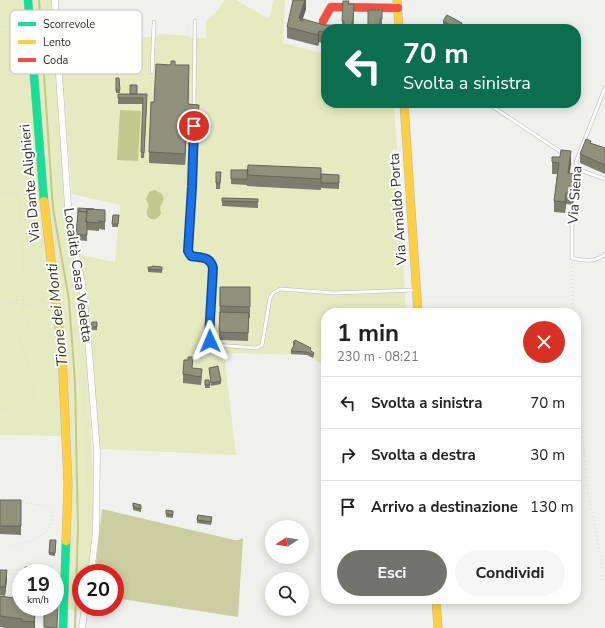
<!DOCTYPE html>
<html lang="it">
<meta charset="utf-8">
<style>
body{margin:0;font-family:"Nunito Sans",sans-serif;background:#f6f6f6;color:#222;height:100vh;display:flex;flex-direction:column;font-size:15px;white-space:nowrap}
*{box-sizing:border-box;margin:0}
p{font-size:13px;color:#767676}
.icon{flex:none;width:22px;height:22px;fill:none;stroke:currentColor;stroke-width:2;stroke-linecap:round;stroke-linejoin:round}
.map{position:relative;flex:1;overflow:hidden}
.panel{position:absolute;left:321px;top:308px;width:260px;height:296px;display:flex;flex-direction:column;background:#fff;border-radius:16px;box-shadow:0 2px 10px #0003}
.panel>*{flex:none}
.guide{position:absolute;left:321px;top:24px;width:260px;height:84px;border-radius:16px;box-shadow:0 2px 10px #0003;background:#0b6e4f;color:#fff;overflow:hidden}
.needle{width:26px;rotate:258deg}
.controls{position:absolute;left:265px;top:520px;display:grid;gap:8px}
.controls a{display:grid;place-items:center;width:44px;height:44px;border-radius:50%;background:#fff;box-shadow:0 2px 10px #0003;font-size:20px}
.speed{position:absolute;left:12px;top:564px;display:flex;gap:8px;font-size:20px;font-weight:700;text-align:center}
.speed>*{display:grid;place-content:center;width:52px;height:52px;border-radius:50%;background:#fff;box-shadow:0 2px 10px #0003;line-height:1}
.speed small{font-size:10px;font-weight:400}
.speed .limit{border:6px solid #d22;background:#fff;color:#111}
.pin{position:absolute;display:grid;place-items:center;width:34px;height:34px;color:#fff;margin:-17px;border:2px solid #fff;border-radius:50%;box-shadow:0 1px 4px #0007}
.me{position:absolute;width:44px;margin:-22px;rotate:359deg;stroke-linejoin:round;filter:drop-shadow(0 0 3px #0008)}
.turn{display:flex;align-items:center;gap:14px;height:84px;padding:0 16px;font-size:18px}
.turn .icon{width:52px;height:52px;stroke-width:2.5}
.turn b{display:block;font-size:28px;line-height:34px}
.round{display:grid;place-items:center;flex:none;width:42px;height:42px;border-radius:21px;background:#f6f6f6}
.overview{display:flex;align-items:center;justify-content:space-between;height:68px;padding:0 16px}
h1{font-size:24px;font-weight:700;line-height:30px}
.cta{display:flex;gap:8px;margin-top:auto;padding:8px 16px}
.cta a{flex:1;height:46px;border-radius:24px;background:#72726f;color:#fff;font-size:16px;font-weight:700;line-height:46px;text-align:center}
.cta a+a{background:#f6f6f6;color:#222}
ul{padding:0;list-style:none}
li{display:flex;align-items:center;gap:12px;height:52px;padding:0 16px;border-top:1px solid #e0e0e0}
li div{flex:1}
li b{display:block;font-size:15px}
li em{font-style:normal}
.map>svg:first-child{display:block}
.green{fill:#e5eac0}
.forest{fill:#cacea0}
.water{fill:#c2c88e}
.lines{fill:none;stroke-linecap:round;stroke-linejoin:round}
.stream{stroke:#c2c88e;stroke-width:2}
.lane-casing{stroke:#b9b9b6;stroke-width:4}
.street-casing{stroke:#b9b9b6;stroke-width:7}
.fast-casing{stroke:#b9b9b6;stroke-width:9}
.slow-casing{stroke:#b9b9b6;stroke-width:9}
.jam-casing{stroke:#b9b9b6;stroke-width:9}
.path{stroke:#d8d8d8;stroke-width:1;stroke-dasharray:1 3;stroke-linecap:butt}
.lane{stroke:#fdfdfc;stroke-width:3}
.street{stroke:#fdfdfc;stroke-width:6}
.fast{stroke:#16e098;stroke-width:8}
.slow{stroke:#ffcf43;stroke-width:8}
.jam{stroke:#f24e42;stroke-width:8}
.wall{fill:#7c7d6c}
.shaded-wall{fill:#656658}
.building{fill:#90917d;stroke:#656658}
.route-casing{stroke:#114b97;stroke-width:10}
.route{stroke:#1a73e8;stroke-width:7}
.labels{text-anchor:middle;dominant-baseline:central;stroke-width:4;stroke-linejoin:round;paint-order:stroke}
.street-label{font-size:14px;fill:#2e2e2b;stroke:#fffffe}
.water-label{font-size:15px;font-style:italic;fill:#363916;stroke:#fffffe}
.key{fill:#fffffe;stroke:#c0c0bf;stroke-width:1}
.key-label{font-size:11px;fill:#2e2e2b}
</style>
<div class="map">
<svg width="605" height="628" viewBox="0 0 605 628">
<rect width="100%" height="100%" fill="#f0f1ec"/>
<path class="green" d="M0,0H26L59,360L62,436L0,435Z
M33,0H52L51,9L67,237C81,284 84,333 88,381C91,433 95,485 92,537C91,549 89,561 87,573H81V611L67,610L71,502L67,358L50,222Z
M225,0H236L269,19L274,0H285L283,43L326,54V103H394L397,149L392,150L393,162H398L406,313H326V366L307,355L224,353L236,455L99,449C95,384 91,319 80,255L115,262L120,205L72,194L59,40L111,10L118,19L140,37H158L159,34L190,36L191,38H206V20L215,13Z"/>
<path class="forest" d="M102,509L234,540H239L243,538L238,617L115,598V573H95Z"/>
<path class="water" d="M120,110L141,111L138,161L117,160Z
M155,190L162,194L164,200L160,207L161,214C154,225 142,217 149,206L146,199L149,192Z"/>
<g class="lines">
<path class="stream" d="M39,0L53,208L69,300L75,382L78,527L75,628"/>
<defs>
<path id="lane" d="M152,72L154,22
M605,88L576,162L579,176L572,227V258C583,261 596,263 605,254
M487,103L564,154
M194,107L195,21
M194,126L192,187L188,251L191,256C201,258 209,256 213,268L209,337L210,341L215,345L257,348L262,345L270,298L273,293L280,289L335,293L415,290
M577,169L605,179"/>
<path id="street" d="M55,0L56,31L70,234L75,251L82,283L87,327L97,451L96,532L91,573
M82,628L85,607"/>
<path id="fast" d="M28,0L44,201
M63,628L66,541"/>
<path id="slow" d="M397,0L399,29
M404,103L418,313
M44,201L62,352L68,484L66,541
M436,599L438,628"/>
<path id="jam" d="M323,21L331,7L398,8"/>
</defs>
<use href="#lane" class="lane-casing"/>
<use href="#street" class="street-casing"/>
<use href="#fast" class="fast-casing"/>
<use href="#slow" class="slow-casing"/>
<use href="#jam" class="jam-casing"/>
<path class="path" d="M47,0L51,63
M187,25L190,29
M0,26L22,30
M150,118L152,78
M20,154C26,154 30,153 33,160
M21,169C26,170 31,168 33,163
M0,193L19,195C21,232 27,278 22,316
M19,194L26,184L27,169
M67,250L76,290
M572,263L573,313
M0,301L34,306H49
M576,357L587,485L605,581
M84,376L89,519
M0,409L13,413H19L29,407L32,402L34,394L33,386L24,354L20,333L27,330L29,322L22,316L18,315
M10,546C24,543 52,537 52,518C52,515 51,512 51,509L47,506L21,502
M40,572L57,573
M72,586H81
M12,598L13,569L25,570"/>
<use href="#lane" class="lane"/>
<use href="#street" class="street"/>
<use href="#fast" class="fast"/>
<use href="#slow" class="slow"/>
<use href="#jam" class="jam"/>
</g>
<path class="wall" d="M306,0V9L302,21L342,27V21L349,4H354V27L326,29V48H324V44L319,42L318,46L287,38V27Z
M382,10V28L368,29Z
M443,21L462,26L461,29H452L443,24Z
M175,65L189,77L188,104L199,105L198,126L187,125L185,165L149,163V152Z
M116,78H119L120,93H116Z
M118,94H137L147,100L144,158H141L143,104H118Z
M591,143L605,148V174L580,163V154Z
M552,157L571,162L570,173L575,185L573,205L566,204L565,213L554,212V201L557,174H552Z
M231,170L339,175V189L321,188V190L247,186V185L231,184Z
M216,172H221L220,189H216Z
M222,198L258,199V208L222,206Z
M78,208L105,218V230L99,229V231L87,230V241L76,240Z
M113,215H119L118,227H112Z
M148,267H162V273L148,272Z
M220,287H250V318H249L248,341L219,340Z
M92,322H97V330H91Z
M293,342L311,351L314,355L313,358L307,355L291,354V351L294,346L293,345Z
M193,368L202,377L201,385L183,383V374Z
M209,368L221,381V384L211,386Z
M205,380H209L210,388H205Z
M0,500H21V535L0,534Z
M133,503L141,508V512L133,510Z
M166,510L173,511V518L166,517Z
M197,520H212L211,525L197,523Z
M50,540H56L55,556L49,555Z
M0,570L7,579L5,596L0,595Z
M0,596L27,607L26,614L35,615V628H6L0,627Z"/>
<path class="shaded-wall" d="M305,0H306V9L301,23L300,31V25L299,18Z
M319,31V42L318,46V35Z
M189,65V77L188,115V104Z
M187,114V125L185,165V154Z
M571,151V162L568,184V173Z
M575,174V185L573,205V194Z
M566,193V204L565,213V202Z
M7,570V579L5,596V587Z
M26,607H27V611L25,621V613Z
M35,615V628H34V622Z"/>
<path class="building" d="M293,0H305L299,18H301L300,20L303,21V19L324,25H341V27H344V21H342L343,1H349L348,4H354L353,21H352V27H355V29H326V36H324V32L319,31L318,35L287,27Z
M368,10H382V19H380V29H368Z
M447,15L462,23L459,29H457L443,21Z
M171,61H175V65H189L188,104L199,105L198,115L187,114L185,154L149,152L151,102H154L156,64L171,65Z
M116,78H119L120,90L116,91Z
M130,85H137V94H130Z
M118,94H147L144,153L141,152L143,98H118Z
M586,139L591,141L590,143L605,148V165L580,154Z
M561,150L571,151L568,173L575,174L573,194L566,193L565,202L554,201L559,163L552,162V157H560Z
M248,165L321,168V179L247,175Z
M231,170H248L247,179H231Z
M216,172H221L220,183H216Z
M321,174L339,175V183H321Z
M222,198L258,199V202L222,201Z
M78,208L94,209H87V212L78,211Z
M87,209L105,210V222L99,221V223L86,222Z
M78,211L87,212L86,222H87V235H76Z
M113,215H119L118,224H112Z
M152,266L162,267V270L148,269V267H152Z
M220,287H250V307L220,306Z
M220,312L249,313L248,333L219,332Z
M92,322H97V327H91Z
M295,340L311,348L310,350L314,353L313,355L307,352L291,351L295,343L293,342Z
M188,357H193L192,368L202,369L201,377L183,374L184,360H188Z
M218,366L221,381L211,383L209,368Z
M205,380H209L210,385H205Z
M0,500H21V526H0Z
M133,503L141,505V509L133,507Z
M166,510L173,511V515L166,514Z
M198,515L212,517L211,522L197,520Z
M50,540H56L55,553H49Z
M25,567H41V573H25Z
M0,570H7L5,587H0Z
M55,578H59L57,628H53L44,627V607H55Z
M0,596L21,599V607H26L25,613L35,615L34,622L22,621V619L0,616Z"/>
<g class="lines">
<defs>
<path id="route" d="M194,126L192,187L188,251L191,256C201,258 210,256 213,268L209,337L210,341"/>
</defs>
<use href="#route" class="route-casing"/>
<use href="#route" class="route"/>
</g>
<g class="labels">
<g class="street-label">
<text transform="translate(30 183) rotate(-95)">Via Dante Alighieri</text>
<text transform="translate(575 195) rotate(-86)">Via Siena</text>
<text transform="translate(398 209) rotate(-94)">Via Arnaldo Porta</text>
<text transform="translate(78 275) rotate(82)">Località Casa Vedetta</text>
</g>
<g class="water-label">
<text transform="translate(57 315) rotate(-96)">Tione dei Monti</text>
</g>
</g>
<rect x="10" y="10" width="132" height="64" rx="6" class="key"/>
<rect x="18" y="22" width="18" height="4" fill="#16e098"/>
<rect x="18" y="40" width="18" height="4" fill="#ffcf43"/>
<rect x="18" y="58" width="18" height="4" fill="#f24e42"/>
<g class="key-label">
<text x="43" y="28">Scorrevole</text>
<text x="43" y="46">Lento</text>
<text x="43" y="64">Coda</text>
</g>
</svg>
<div class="controls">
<a><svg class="needle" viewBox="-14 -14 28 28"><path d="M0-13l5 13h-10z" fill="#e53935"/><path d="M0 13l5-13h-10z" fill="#767676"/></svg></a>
<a><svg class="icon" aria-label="search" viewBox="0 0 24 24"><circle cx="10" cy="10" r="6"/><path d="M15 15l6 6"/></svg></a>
</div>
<div class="speed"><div>19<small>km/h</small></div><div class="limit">20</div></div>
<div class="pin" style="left:194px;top:126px;background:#d93025"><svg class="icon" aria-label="arrive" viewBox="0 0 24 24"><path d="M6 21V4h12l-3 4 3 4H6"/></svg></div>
<svg class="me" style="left:210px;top:341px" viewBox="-20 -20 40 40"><path d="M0-17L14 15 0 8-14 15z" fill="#1a73e8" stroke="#fff" stroke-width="4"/></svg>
<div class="guide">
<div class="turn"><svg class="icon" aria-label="left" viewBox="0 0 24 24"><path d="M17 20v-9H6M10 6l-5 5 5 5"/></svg><div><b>70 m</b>Svolta a sinistra</div></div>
</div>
<section class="panel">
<div class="overview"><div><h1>1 min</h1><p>230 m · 08:21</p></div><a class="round" style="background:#d93025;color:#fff"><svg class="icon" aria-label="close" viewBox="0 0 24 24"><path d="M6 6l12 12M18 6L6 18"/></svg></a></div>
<ul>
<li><svg class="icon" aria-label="left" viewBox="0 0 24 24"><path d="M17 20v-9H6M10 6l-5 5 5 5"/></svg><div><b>Svolta a sinistra</b></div><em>70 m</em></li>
<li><svg class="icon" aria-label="right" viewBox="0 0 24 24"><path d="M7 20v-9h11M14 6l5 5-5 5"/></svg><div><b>Svolta a destra</b></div><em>30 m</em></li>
<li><svg class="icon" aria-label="arrive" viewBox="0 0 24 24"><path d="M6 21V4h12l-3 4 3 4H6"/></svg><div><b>Arrivo a destinazione</b></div><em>130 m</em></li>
</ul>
<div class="cta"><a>Esci</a><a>Condividi</a></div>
</section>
</div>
